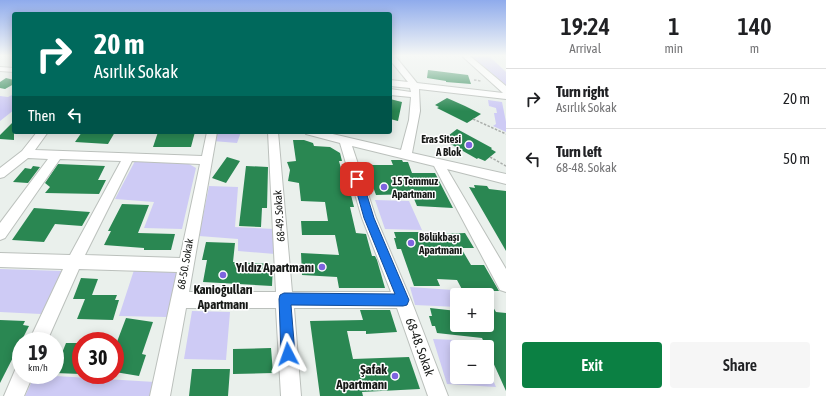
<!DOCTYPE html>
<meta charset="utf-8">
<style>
body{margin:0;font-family:"Asap Condensed",sans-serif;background:#f6f6f6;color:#202124;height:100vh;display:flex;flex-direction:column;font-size:15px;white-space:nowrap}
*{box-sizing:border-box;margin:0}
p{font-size:13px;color:#757577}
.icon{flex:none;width:22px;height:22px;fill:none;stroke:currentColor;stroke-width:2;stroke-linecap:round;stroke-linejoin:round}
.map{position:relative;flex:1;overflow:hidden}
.panel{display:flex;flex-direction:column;background:#fff;width:320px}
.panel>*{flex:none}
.banner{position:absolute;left:12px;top:12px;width:380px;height:122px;border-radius:4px;box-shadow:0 2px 10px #0003;background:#00695c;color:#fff;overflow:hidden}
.buttons{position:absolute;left:450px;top:288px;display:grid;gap:8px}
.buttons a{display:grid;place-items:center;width:44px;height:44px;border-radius:4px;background:#fff;box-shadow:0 2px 10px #0003;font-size:20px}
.speed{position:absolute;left:12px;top:332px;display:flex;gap:8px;font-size:20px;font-weight:700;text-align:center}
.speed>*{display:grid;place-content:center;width:52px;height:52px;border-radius:50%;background:#fff;box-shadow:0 2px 10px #0003;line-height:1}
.speed small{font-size:10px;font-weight:400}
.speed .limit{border:6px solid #d22;background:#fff;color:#111}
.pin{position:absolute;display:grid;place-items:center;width:34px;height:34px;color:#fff;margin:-17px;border-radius:8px;box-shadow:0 2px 6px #0006}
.me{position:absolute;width:44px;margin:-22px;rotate:356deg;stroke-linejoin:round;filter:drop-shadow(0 0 3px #0008)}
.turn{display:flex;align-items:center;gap:14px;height:84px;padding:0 16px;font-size:18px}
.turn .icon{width:52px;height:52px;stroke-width:2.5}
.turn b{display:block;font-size:28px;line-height:34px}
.then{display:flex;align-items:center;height:38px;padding:0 16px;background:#0003;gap:8px;font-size:15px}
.eta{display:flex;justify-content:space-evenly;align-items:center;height:68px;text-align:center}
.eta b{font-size:24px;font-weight:600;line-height:28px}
.action{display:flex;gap:8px;margin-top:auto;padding:8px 16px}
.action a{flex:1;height:46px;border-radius:4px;background:#0b8043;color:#fff;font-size:16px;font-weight:600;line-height:46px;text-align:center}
.action a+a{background:#f6f6f6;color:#202124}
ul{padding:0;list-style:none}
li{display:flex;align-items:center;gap:12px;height:60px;padding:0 16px;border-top:1px solid #e0e0e0}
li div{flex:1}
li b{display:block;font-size:15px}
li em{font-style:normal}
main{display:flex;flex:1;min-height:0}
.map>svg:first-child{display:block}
.green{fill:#cecbf5}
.building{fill:#2a8752}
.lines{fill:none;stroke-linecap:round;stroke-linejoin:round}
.street-casing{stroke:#bbc0bc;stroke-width:2}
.path{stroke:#a9adaa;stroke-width:1.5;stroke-dasharray:2.5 1.5;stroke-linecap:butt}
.street{fill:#fff;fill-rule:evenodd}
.route{fill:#1a73e8;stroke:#114b97}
.poi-dot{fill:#7e64df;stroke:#fff;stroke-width:1.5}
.labels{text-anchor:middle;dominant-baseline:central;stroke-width:3;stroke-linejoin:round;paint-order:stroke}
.poi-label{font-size:11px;font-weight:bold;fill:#171917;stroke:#fff;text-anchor:start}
.street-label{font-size:11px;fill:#171917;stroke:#fff}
.near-poi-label{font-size:13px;font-weight:bold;fill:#171917;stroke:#fff;text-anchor:end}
.near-street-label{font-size:13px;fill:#171917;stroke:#fff}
</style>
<main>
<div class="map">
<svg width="506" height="396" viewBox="0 0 506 396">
<rect width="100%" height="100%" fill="#eaf0ec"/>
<path class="green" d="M471,56H489L506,72V86H504Z
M14,94V110L0,121V96L8,97Z
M488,100L502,102L506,122V132L493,126L496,124L494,113H497L496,108L489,106Z
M216,132H256V134L241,132L237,143L213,141Z
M135,161L189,164L196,168L182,229L144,228L154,202L115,199Z
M209,186L238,187L235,227L274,229L275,254L238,251V239L199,236Z
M375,200L409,201L422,230L385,229Z
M0,269L62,271L41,314L0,312Z
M134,270L178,271L167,317L119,316Z
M410,287L453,290L457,300V307L415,305Z
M192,311L230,312L226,360L184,359Z
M433,339L477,341L479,347H457V377H487V366L496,387L447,384Z
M35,375H39L155,382L152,396H25Z"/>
<path class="building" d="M428,70L468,75L471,84L446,82V81L427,78Z
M6,78L14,80V84L5,89L0,88V82Z
M447,98L465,106L481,114L467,123L437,108L439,107L435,105Z
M390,99L402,102L398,121L390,119Z
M14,121V140L0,139V135Z
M457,129L492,148L491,149L496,152L485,161L478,158L477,159L447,142L448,141L444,139Z
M82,132H115L108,144L75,142Z
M158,132H195L191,147H153Z
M293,140H304L313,143L314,146L330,147L340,153L342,161H339L344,180H349L354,195H351L354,207H350L356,233L366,234L372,256H375L377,260L385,288H339L337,277L302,275L301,253L339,255L335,235H302L301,221H328L325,202L301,201L299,183L288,181L290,170L287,162L296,161Z
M227,157L240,161L226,183L212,178Z
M391,160H402L403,162H408L412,173H435L453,208L417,206L412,194L376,195L365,165H393Z
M58,164L105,166L98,180H106L99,194L45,193L50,187L45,183Z
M33,166L40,167L28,183L13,182L25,168L31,169Z
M246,166L268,167L267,208H262L261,227L239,226Z
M474,185L487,186L489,189L506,191V251L469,187L475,188Z
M122,204L149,205L138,233L175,234L171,250H144V248L104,245L111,231H108Z
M34,208L90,212L82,226L55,224L44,242L12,240Z
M394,232H421L422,235L465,233L474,248H461L471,265H484L499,291H484L486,295H465L457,280L437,279L440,286H414L401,249H397L394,238H396Z
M206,242L235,243L233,262L273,264L272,286L203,282L207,260H202Z
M81,278L98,279L92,295H117L115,300H119L113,320L77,319L85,299H73Z
M487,297L496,312L506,313V391L482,338L437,333L435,326H432L429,316H432L430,308L457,311V325H487Z
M360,310H390L397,332L366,334V331H347L353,359L409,357L420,389L362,392L363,396H320L310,321L363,320Z
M126,318L153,322L142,354L146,355L139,376L115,372V362L119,351H115V347Z
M0,320L25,321L23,325L29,326L0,383Z
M66,343H81V374L55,373V359L58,353H62Z
M271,348L273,373L233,374V349Z
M192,369H230L228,396H189Z"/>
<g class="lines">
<defs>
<path id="street" d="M390,56H395L417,83L503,93L462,56H470L506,86V99L419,89L420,111L412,153L506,174V184L447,169L506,269V292L500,290L434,166L352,146L376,218L411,300L448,396H428L397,308H294L301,396H281L276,308H186L170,396H150L177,272L79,269L47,341H29L63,269L0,267V253L70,255L121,161L60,159L5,238L0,240V223L48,159L28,158L4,177L0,178V168L22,151L37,132H48L35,150L202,156L207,132H217L189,292H276L268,132H278L292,292H391L362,218L340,143L306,134L305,132H324L401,150L409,120L411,97L390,95V89L411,92L410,88L390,86V80L408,82L390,60ZM132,161L200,164L180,258L85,255Z
M0,67L14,68V72L0,71Z
M21,366V375H33L24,396H4L16,368Z"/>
</defs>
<use href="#street" class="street-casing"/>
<path class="path" d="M474,80L481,81
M473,119L506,134
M490,157L506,166"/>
<use href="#street" class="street"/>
</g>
<linearGradient id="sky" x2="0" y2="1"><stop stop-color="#8fabec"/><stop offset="0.5" stop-color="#f6f8f6"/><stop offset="1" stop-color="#f6f8f6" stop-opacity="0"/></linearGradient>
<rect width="506" height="111" fill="url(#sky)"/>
<path class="route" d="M357,176L362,179L374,218L409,300L407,305L403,306L291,305L295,354L293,359L288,361L283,359L281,354L279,299L280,295L284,293L395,294L364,218L353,179Z"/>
<g class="poi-dot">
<circle cx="469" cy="145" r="4"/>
<circle cx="384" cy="187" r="4"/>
<circle cx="411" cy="243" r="4"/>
<circle cx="322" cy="267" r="4"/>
<circle cx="223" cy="275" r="4"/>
<circle cx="395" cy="376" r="4"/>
</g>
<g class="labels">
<g class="poi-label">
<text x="461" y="139" text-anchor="end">Eras Sitesi<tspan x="461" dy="13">A Blok</tspan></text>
<text x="392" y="181">15 Temmuz<tspan x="392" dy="13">Apartmanı</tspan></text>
<text x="419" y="237">Bölükbaşı<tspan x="419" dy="13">Apartmanı</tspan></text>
</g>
<g class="street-label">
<text transform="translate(279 216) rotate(-94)">68-49. Sokak</text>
<text transform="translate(185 264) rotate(-80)">68-50. Sokak</text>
</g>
<g class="near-poi-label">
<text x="314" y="267">Yıldız Apartmanı</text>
<text x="223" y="289" text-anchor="middle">Kanioğulları<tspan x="223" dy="15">Apartmanı</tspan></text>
<text x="387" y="369">Şafak<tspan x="387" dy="15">Apartmanı</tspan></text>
</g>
<g class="near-street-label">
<text transform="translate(420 347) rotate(70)">68-48. Sokak</text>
</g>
</g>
</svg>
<div class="buttons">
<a>+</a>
<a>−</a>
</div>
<div class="speed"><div>19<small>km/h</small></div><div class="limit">30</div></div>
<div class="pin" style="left:357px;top:179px;background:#d93025"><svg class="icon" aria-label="arrive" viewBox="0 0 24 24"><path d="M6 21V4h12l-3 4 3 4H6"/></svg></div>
<svg class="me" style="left:288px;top:354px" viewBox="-20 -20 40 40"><path d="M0-17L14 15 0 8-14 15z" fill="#1a73e8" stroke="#fff" stroke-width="4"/></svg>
<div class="banner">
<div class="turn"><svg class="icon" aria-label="right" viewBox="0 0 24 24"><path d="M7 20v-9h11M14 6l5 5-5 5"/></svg><div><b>20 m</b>Asırlık Sokak</div></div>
<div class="then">Then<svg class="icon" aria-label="left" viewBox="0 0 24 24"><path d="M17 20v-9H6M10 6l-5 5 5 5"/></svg></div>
</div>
</div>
<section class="panel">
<div class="eta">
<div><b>19:24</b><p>Arrival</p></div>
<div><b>1</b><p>min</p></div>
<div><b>140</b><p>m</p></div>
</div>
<ul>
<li><svg class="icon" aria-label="right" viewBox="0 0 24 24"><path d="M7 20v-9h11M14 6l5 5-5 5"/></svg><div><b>Turn right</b><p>Asırlık Sokak</p></div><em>20 m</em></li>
<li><svg class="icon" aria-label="left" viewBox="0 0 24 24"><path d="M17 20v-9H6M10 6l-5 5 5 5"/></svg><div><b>Turn left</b><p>68-48. Sokak</p></div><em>50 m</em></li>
</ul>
<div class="action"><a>Exit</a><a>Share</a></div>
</section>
</main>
